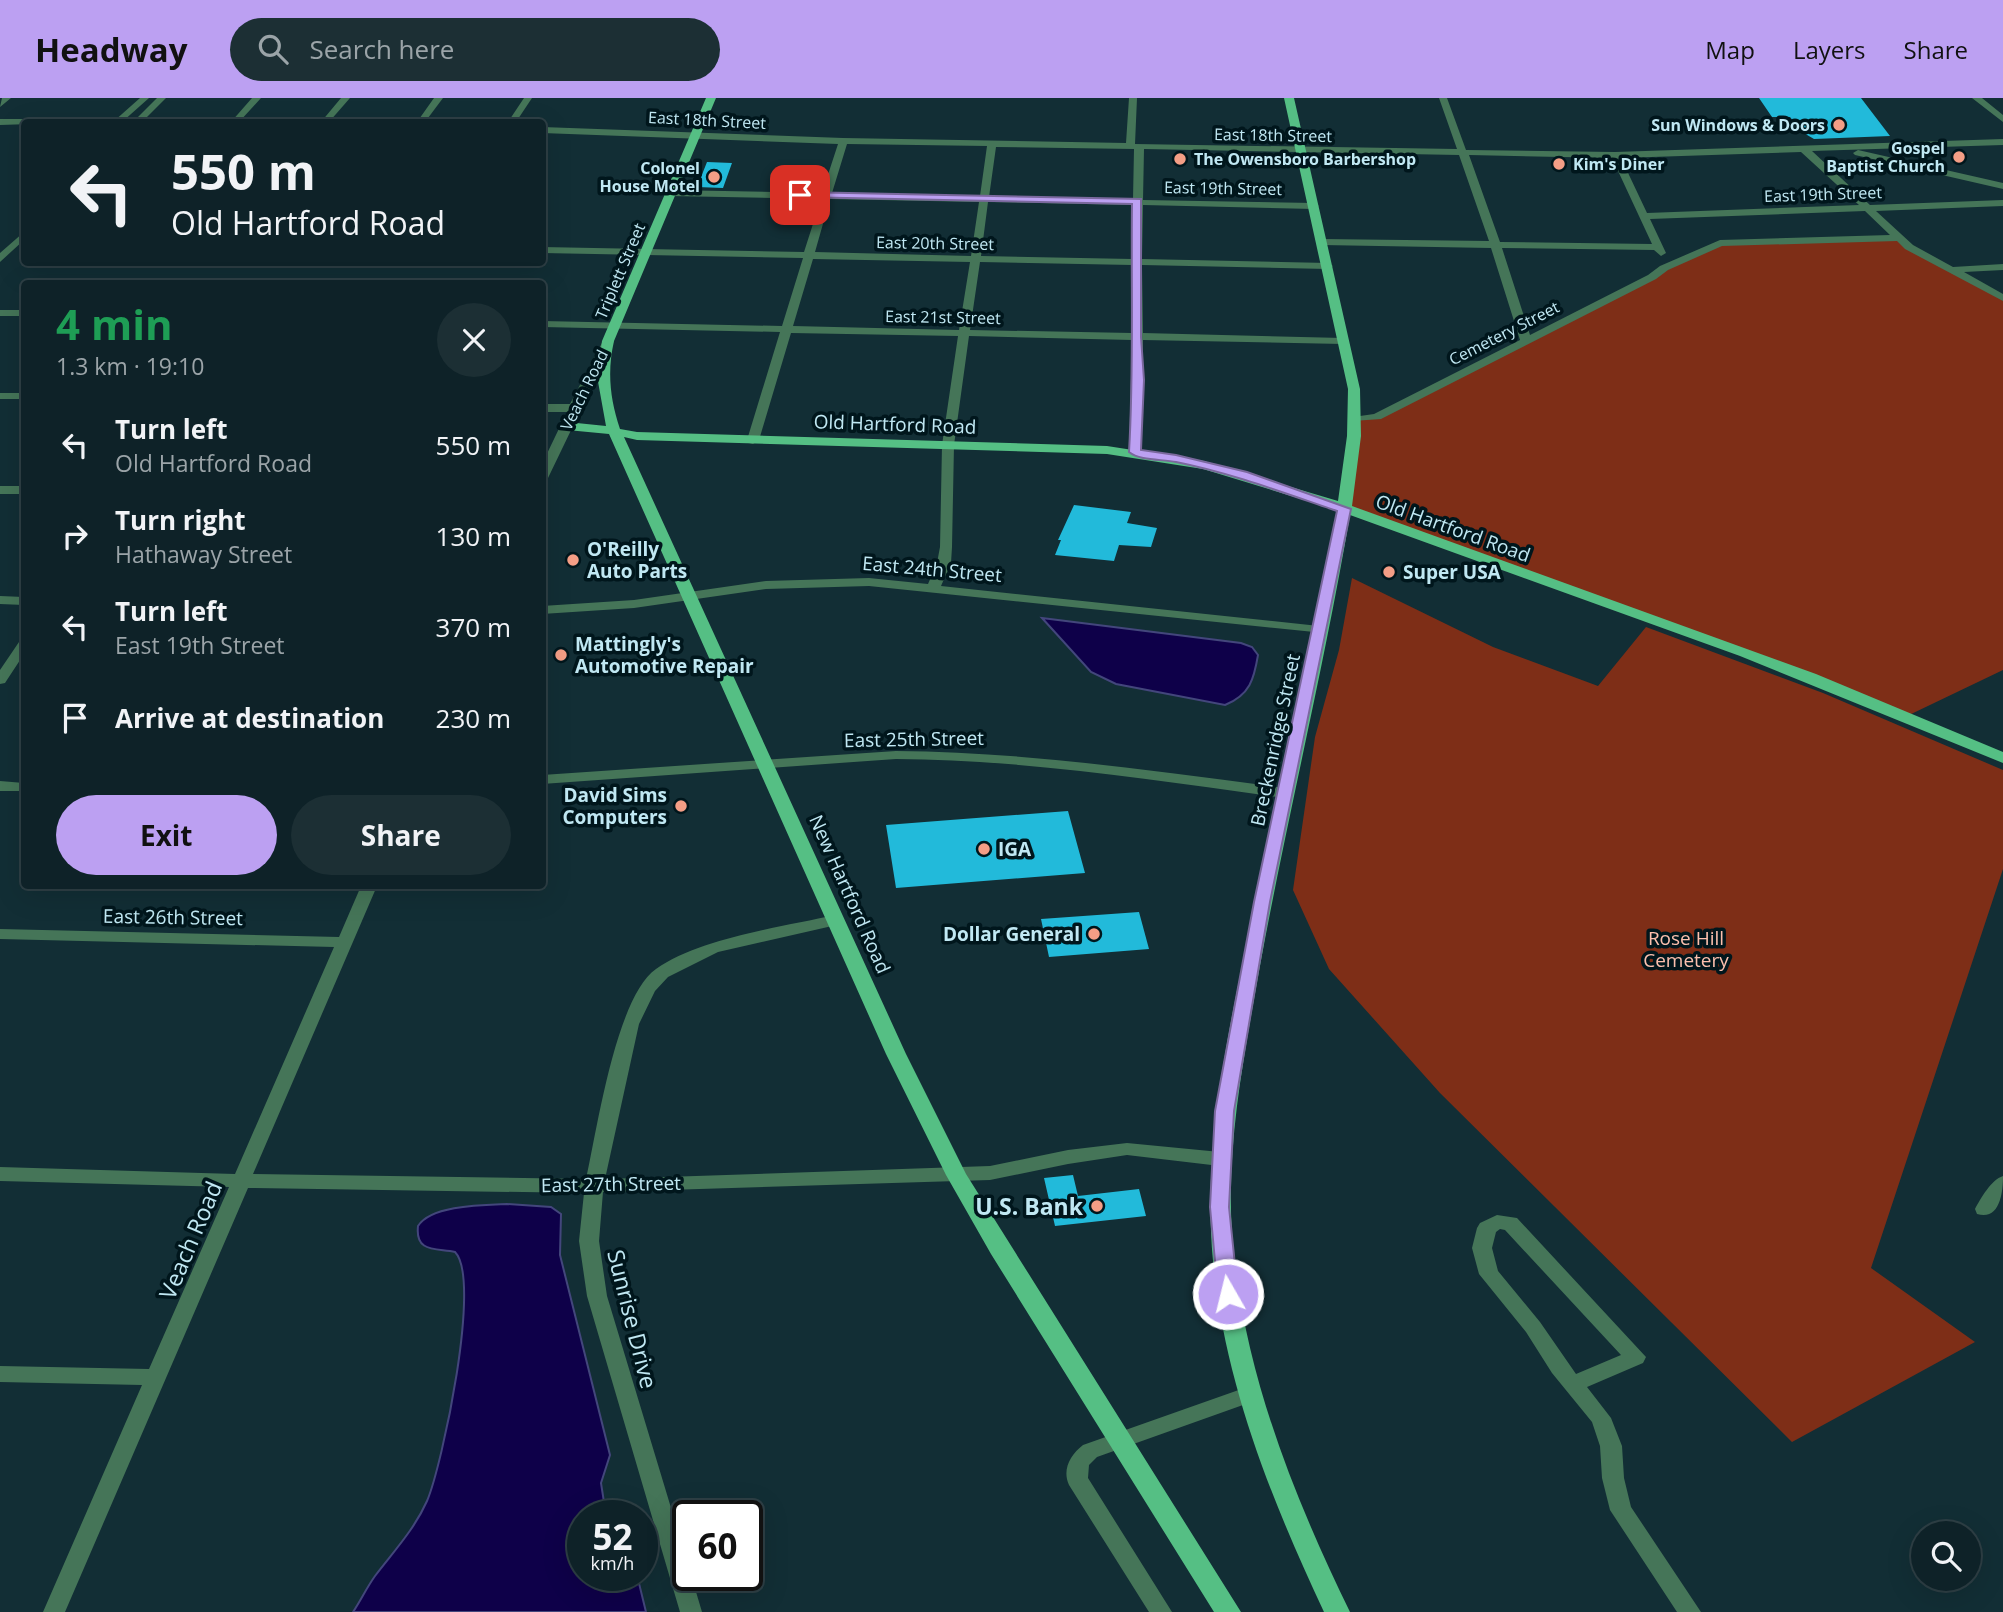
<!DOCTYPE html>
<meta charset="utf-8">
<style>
body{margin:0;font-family:"Open Sans",sans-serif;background:#1c2f34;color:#f1f3f6;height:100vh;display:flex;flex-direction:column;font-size:26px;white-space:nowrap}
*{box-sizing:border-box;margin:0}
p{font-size:23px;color:#9ba4a8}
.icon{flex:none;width:38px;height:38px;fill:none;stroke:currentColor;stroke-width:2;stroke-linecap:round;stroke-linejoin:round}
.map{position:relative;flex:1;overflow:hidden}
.details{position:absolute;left:21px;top:182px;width:525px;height:609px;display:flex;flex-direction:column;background:#0e2228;border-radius:7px;box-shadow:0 7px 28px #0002,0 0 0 2px #2e3f45}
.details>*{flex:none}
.top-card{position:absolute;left:21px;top:21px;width:525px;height:147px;border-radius:7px;box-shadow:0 7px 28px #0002,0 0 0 2px #2e3f45;background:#0e2228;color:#f1f3f6;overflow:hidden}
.tools{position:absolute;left:1911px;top:1423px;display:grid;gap:14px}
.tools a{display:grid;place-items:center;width:70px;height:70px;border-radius:50%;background:#0e2228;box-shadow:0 7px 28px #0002,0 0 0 2px #2e3f45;font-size:35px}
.speed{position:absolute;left:567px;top:1402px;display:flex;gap:14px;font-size:35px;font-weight:700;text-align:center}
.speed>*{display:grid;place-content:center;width:91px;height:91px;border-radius:50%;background:#0e2228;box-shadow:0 7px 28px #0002,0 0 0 2px #2e3f45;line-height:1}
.speed small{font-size:18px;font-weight:400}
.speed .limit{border:4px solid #111;border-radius:10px;background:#fff;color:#111}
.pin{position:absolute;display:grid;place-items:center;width:60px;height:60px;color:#fff;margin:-30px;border-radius:14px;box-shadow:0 4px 10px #0006}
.me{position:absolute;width:77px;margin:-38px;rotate:352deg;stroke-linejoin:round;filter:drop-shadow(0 0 5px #0008)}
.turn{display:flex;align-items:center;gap:24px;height:147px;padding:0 35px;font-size:32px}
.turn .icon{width:91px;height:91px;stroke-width:2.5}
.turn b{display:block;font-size:49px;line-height:60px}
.round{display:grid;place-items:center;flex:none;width:74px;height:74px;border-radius:37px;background:#1c2f34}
.headline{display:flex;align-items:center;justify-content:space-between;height:119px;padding:0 35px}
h1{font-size:42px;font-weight:700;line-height:52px;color:#1e9e55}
.cta{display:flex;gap:14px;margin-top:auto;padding:14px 35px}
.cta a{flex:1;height:80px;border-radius:42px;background:#bca0f2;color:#111;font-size:28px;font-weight:700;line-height:80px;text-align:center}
.cta a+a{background:#1c2f34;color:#f1f3f6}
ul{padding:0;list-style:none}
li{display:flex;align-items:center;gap:21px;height:91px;padding:0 35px}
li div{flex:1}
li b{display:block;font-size:26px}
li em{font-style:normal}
header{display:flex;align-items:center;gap:42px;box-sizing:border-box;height:98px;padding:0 35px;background:#bca0f2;color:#111}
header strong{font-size:33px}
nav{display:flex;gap:38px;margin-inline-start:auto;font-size:24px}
.search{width:490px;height:63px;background:#1c2f34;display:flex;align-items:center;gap:18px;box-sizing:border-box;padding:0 24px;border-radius:38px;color:#9ba4a8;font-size:26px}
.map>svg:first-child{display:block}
.green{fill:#7e2e17}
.water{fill:#0e0049;stroke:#43467c;stroke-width:2}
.building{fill:#22bada}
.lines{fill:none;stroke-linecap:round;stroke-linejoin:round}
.minor{fill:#457558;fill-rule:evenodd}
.major{fill:#55bf84;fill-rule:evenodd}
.route{fill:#bca0f2;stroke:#7a689d;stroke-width:2}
.poi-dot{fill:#f49e86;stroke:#00161c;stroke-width:2.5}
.labels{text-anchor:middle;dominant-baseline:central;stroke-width:7;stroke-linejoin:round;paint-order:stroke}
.far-street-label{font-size:16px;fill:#c0e8f3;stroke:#00161c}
.far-poi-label{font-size:16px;font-weight:bold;fill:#c0e8f3;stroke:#00161c;text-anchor:end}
.street-label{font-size:19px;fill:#c0e8f3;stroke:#00161c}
.poi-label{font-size:19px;font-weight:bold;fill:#c0e8f3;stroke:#00161c;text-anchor:start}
.park-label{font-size:19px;fill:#fcc0ae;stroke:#00161c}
.near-poi-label{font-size:23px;font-weight:bold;fill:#c0e8f3;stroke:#00161c;text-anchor:end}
.near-street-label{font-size:23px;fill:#c0e8f3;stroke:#00161c}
</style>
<header>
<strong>Headway</strong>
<div class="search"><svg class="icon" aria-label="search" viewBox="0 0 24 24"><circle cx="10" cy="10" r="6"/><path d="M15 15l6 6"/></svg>Search here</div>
<nav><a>Map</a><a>Layers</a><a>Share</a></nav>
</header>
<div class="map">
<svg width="2003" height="1514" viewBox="0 0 2003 1514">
<rect width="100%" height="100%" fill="#122e35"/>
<path class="green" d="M1897,140L2003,200V572L1907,618L1344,412L1357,321L1377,319L1720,145Z
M1352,480L1493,549L1598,588L1646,529L1823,595L2003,672V771L1871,1170L1975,1244L1792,1344L1440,995L1329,871L1293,792L1315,639L1339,552Z"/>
<path class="water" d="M1042,520L1241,545L1252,549L1258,557C1254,581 1250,597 1225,607L1116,586L1091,574Z
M507,1106L551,1109L561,1116L560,1157L610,1357L601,1385L606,1417L583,1418V1477H637L646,1514H353C361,1502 367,1489 375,1478C394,1453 414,1432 427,1403C442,1368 482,1181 455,1154C436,1150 415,1155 418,1128C431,1107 483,1107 507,1106Z"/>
<path class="building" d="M1759,0H1861L1890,38L1814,41L1802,34L1790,19H1772Z
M707,64L732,65L723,90L697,89Z
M1074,407L1131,414L1127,425L1157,430L1151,449L1119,447L1114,463L1055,457L1061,442H1058Z
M1068,713L1085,775L896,790L886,727Z
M1139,814L1149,851L1049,859L1041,821Z
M1073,1077L1078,1098L1139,1091L1146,1118L1055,1128L1044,1080Z"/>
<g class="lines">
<path class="minor" d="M2,0H11L0,9Z
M140,0H149L122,24H113Z
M157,0H166L142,24H133Z
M252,0H261L239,24H231Z
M341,0H350L329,24H321Z
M434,0H443L425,24H417Z
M524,0H532L516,24H508Z
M1129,0H1137L1135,46L1457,51L1439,0H1447L1466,52L1615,54L2003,41V47L1812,53L1870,107L2003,102V108L1876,113L1913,147L1953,169L2003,166V172L1964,174L2003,196V203L1905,151L1897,143L1722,148L1668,172L1656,181L1381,321L1353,323V319L1374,316L1520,242L1491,150L1322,147L1317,144L1322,141L1489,143L1459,57L1144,51L1143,102L1314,105L1319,108L1314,111L1143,107L1142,161L1328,165L1333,168L1328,171L1142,167L1143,235L1343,240L1349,243L1343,246L1143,242L1141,354L1135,358L1129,354L1132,242L969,238L954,347L952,449L951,465L941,488L1319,528L1326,532L1324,535L869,488L766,491L634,510L542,516V508L634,502L766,483L869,480L928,486L937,465L940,449L942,347L958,238L791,235L759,342L753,346L749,345L747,342L780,234L542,229V223L782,228L803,160L542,155V149L804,154L821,101L670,98L665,95L670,92L822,95L838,46L542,35V29L843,40L1126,45ZM847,46L987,48L980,98L832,95ZM996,49L1134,51L1133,101L989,99ZM1801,54L1859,107L1647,115L1621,60ZM1469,57L1612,60L1652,146L1500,144ZM830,101L979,104L971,158L815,154ZM988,104L1133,107L1132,161L981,158ZM1865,113L1890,137L1720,142L1660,168L1648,177L1530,237L1502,150L1654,152L1661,158L1666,155L1650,121ZM813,161L970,164L959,232L793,228ZM980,164L1132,167V235L970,232Z
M1972,0H1982L2003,17V24Z
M0,21H87L92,24L0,27Z
M1858,52L2003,85V91L1855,57L1853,55Z
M24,134V142L0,164V155Z
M0,212H24V218H0Z
M604,241L614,243L548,380L542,384V366L567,314H542V306H570Z
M0,295H24V301H0Z
M0,388H24V396H0Z
M0,498L24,499V507L0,506Z
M24,543V556L5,585L0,586V572L19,544Z
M896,653C1027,654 1155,673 1285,690L1293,695L1285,700C1155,682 1027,662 896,661L542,686V677Z
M0,683L24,685V693H0Z
M361,788H377L253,1076L586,1081C597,1032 616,899 656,871C700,840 782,829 835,817L841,818L843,822L841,826L718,854L668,879L655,893L639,926L605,1081L990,1068L1068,1052L1127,1045L1220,1054L1227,1056L1229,1061L1227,1066L1220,1068L1127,1057L1068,1066L990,1082L603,1094L599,1143L607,1198L688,1466V1477H691L702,1514H680L587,1198L579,1143L584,1095L248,1090L65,1514H43L142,1287L0,1284V1268L149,1271L229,1089L0,1083V1069L235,1076L334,849L0,841V831L339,839Z
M2003,1078C2003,1094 2000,1123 1977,1116L1975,1111C1981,1100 1991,1082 2003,1078Z
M1497,1117L1517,1120L1646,1259L1643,1265L1587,1289L1611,1320L1622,1348L1624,1380L1631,1409L1701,1514H1677L1610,1412L1602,1380L1600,1348L1592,1324L1552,1275L1526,1234L1479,1176L1472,1150L1477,1130L1480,1125ZM1500,1131L1505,1132L1621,1257L1576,1276L1540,1224L1498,1173L1492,1150L1496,1134Z
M1250,1288L1257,1290L1260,1296L1257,1302L1097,1359L1089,1367L1088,1380L1172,1514H1149L1069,1387C1062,1372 1070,1357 1083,1347Z"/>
<path class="major" d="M706,0H716L614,243C607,274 610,301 620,331L637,334L1107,348L1204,363L1338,403L1347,338L1348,291L1284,0H1294L1360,291L1361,338L1352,408L1816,576L2003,654V665L1740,558L1350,417C1324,570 1287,720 1259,873C1242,970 1222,1067 1235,1166C1250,1289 1296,1403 1350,1514H1324C1272,1403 1225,1287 1213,1163C1203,1057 1224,956 1245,853C1273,705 1310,560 1337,412L1203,371L1107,356L637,342L624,339L906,956L966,1076L1241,1514H1214L991,1156L946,1077L886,956L609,336L567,332L560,328L567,324L606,328L597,278L602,243Z"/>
</g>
<path class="route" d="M800,94L1141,101V239L1144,282L1141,352L1176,357L1247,374L1351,411L1270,804L1234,1013L1229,1109L1238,1196L1235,1202L1228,1204L1221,1202L1218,1196L1210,1109L1215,1013L1254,804L1337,413C1284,395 1231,375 1176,364C1162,361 1140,363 1129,354C1134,272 1131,189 1132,106L797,99L795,97Z"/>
<g class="poi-dot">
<circle cx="1839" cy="27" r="7"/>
<circle cx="1959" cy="59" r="7"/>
<circle cx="1180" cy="61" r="7"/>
<circle cx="1559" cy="66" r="7"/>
<circle cx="714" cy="79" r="7"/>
<circle cx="573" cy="462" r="7"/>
<circle cx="1389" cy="474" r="7"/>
<circle cx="561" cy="557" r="7"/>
<circle cx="681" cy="708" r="7"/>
<circle cx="984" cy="751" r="7"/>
<circle cx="1094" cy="836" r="7"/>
<circle cx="1097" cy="1108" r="7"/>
</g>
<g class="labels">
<g class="far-street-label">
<text transform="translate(707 22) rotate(3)">East 18th Street</text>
<text transform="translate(1273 37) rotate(1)">East 18th Street</text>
<text transform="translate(1223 90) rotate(1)">East 19th Street</text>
<text transform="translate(1823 96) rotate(-2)">East 19th Street</text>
<text transform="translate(935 145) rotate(1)">East 20th Street</text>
<text transform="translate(620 173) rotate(-67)">Triplett Street</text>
<text transform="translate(943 219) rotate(1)">East 21st Street</text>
<text transform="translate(1504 235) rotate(-27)">Cemetery Street</text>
<text transform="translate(584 292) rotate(-64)">Veach Road</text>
</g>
<g class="far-poi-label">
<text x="1825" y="27">Sun Windows &amp; Doors</text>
<text x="1945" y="50">Gospel<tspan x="1945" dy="18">Baptist Church</tspan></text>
<text x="1194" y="61" text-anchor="start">The Owensboro Barbershop</text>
<text x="1573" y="66" text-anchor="start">Kim's Diner</text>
<text x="700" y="70">Colonel<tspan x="700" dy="18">House Motel</tspan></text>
</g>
<g class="street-label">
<text transform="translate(895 326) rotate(2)">Old Hartford Road</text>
<text transform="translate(1453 430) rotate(20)">Old Hartford Road</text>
<text transform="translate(932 471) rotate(5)">East 24th Street</text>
<text transform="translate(914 641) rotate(-1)">East 25th Street</text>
<text transform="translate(1275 642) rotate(-78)">Breckenridge Street</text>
<text transform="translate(850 796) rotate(66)">New Hartford Road</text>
<text transform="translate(173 819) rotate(1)">East 26th Street</text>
<text transform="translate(611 1086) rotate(-1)">East 27th Street</text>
</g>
<g class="poi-label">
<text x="587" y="451">O'Reilly<tspan x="587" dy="22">Auto Parts</tspan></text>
<text x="1403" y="474">Super USA</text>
<text x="575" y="546">Mattingly's<tspan x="575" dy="22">Automotive Repair</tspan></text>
<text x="667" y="697" text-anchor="end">David Sims<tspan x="667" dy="22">Computers</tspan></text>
<text x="998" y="751">IGA</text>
<text x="1080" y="836" text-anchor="end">Dollar General</text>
</g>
<g class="park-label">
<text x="1686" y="840">Rose Hill<tspan x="1686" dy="22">Cemetery</tspan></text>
</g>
<g class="near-poi-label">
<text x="1083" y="1108">U.S. Bank</text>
</g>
<g class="near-street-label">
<text transform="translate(190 1142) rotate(-67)">Veach Road</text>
<text transform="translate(633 1221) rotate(76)">Sunrise Drive</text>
</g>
</g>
</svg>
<div class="tools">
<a><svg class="icon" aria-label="search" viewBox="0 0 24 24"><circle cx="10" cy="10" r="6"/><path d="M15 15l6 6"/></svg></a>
</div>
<div class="speed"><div>52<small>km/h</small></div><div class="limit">60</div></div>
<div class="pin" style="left:800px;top:97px;background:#d93025"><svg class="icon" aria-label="arrive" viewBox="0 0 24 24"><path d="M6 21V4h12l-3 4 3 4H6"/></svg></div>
<svg class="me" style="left:1228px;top:1196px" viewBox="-20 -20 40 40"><circle r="17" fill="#bca0f2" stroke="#fff" stroke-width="3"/><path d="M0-11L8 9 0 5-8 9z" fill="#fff"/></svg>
<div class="top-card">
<div class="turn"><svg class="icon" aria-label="left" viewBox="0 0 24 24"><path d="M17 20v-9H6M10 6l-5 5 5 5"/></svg><div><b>550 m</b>Old Hartford Road</div></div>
</div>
<section class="details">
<div class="headline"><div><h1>4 min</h1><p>1.3 km · 19:10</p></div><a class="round"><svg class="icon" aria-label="close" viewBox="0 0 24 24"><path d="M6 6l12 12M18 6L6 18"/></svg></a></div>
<ul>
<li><svg class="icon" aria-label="left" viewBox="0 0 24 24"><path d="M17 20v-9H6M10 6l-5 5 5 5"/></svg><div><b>Turn left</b><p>Old Hartford Road</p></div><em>550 m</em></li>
<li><svg class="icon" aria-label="right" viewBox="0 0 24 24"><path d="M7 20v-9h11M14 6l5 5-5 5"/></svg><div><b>Turn right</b><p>Hathaway Street</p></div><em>130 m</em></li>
<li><svg class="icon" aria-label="left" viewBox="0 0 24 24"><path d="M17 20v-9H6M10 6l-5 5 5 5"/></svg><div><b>Turn left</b><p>East 19th Street</p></div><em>370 m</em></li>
<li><svg class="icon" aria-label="arrive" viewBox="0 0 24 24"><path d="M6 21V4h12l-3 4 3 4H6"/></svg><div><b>Arrive at destination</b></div><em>230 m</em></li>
</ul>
<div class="cta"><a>Exit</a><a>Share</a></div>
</section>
</div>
